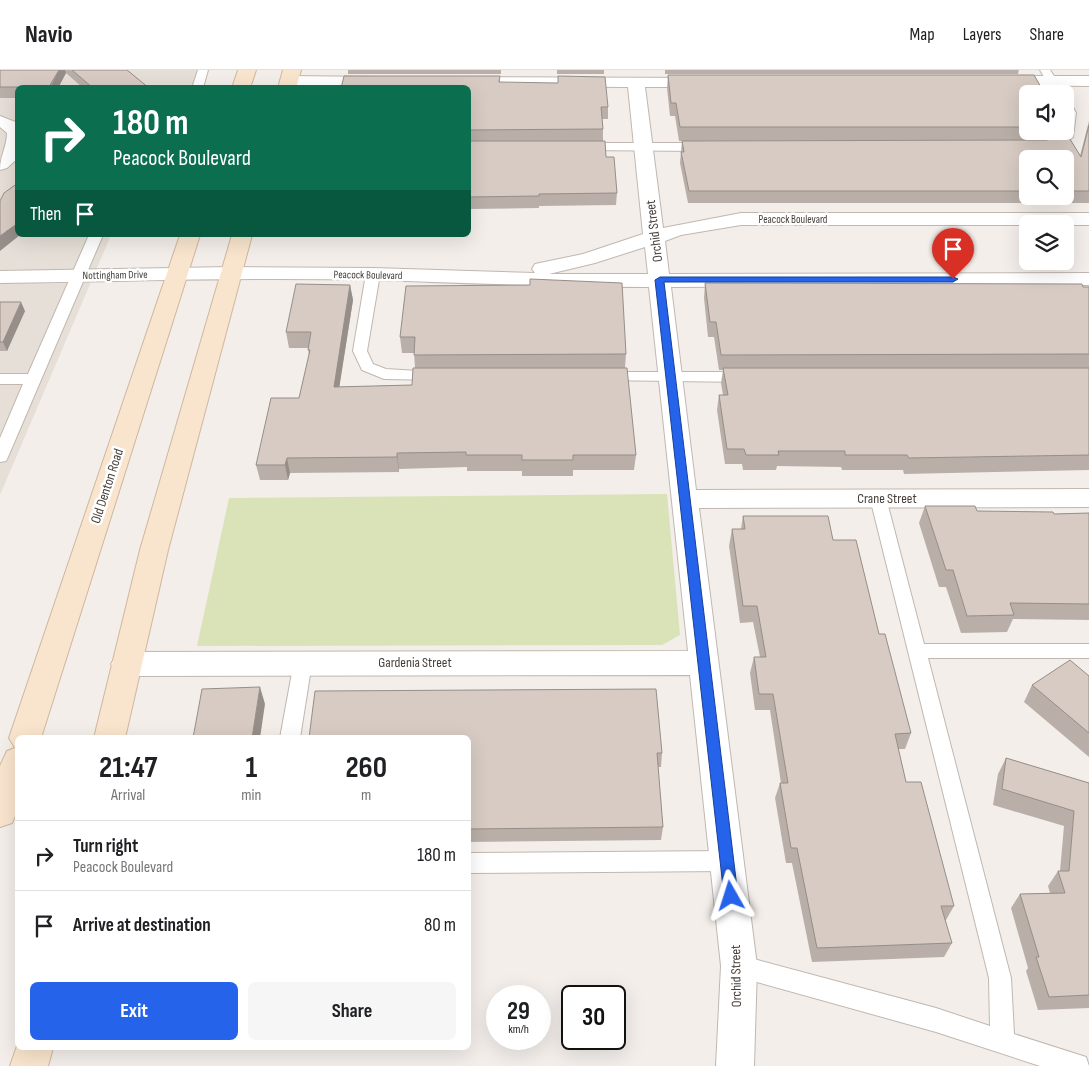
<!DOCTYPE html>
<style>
body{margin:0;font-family:"Sofia Sans Condensed",sans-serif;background:#f6f6f6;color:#202124;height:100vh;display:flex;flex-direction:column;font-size:19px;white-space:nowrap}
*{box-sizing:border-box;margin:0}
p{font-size:16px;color:#757577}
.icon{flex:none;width:28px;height:28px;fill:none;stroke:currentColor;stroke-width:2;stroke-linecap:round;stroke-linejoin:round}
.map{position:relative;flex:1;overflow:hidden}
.details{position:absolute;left:15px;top:665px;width:456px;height:315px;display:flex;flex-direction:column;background:#fff;border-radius:8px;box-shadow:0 5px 20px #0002}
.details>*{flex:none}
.hud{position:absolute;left:15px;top:15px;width:456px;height:152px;border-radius:8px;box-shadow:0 5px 20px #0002;background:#0b6e4f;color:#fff;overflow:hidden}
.fabs{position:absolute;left:1019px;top:15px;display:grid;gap:10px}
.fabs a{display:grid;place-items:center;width:55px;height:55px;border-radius:8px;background:#fff;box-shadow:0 5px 20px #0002;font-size:25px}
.speed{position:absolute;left:486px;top:915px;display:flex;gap:10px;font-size:25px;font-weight:700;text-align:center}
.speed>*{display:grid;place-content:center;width:65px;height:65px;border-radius:50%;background:#fff;box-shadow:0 5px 20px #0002;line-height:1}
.speed small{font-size:12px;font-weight:400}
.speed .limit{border:2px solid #111;border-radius:8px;background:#fff;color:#111}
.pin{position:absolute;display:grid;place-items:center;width:42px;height:42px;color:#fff;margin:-51px -21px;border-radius:50% 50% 50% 0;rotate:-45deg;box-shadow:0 0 5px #0007}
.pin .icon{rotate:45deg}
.me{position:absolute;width:55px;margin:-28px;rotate:354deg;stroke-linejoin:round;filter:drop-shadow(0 0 4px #0008)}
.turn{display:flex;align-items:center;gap:18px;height:105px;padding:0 15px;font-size:22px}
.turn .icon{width:65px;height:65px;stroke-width:2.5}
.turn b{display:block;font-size:35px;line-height:42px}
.then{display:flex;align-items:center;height:48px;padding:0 15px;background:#0003;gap:10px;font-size:19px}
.eta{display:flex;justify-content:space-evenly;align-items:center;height:85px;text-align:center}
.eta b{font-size:30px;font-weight:700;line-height:35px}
.cta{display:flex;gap:10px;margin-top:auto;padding:10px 15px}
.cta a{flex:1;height:58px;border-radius:8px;background:#2563eb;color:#fff;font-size:20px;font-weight:700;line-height:58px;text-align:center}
.cta a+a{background:#f6f6f6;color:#202124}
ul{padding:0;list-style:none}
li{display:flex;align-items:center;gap:15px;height:70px;padding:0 15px;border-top:1px solid #e0e0e0}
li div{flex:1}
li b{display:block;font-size:19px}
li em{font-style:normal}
header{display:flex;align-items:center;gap:30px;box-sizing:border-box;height:70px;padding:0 25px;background:#fff;border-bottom:1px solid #e0e0e0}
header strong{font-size:24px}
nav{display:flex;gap:28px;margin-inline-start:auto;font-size:18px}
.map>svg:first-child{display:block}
.residential{fill:#e6dfd8}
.green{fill:#d9e3b7}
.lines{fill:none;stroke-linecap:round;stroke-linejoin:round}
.lane-casing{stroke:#c1b7b0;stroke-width:2}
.street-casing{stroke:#c1b7b0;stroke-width:2}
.secondary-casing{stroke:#ceb79e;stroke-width:2}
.lane{fill:#fff;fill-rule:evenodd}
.street{fill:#fff;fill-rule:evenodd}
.secondary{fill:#f9e5ce;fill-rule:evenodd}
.wall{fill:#b9afa8;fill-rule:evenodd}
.shaded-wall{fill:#968e88}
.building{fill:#d7cbc3;stroke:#968e88}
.route{fill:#2563eb;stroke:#184099}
.labels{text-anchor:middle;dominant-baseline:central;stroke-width:5;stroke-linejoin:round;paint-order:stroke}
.far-street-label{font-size:11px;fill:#463e39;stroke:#fff}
.street-label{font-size:14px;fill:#463e39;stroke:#fff}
</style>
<header>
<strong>Navio</strong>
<nav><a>Map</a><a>Layers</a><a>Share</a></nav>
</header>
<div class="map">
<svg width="1089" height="996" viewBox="0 0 1089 996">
<rect width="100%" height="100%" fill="#f3eeea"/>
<path class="residential" d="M0,0H206L199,17L18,18V165H111L0,425Z"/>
<path class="green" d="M667,424L680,565L662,575L197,576L229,428Z"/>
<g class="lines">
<defs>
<path id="lane" d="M198,0H208L203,18H192Z
M1040,0H1050L1066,24L1065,25L1054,24Z
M1065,28L1069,29L1076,43L1073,67L1062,76L1043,78V72L1054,70L1061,66L1062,61H1065Z
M582,73H704L710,77L704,81L578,80V74Z
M89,165H103L8,387L6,391L0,392V368L23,314H0V304H28Z
M373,200L380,204L367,281L373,294L386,299L435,302L442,307L440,310L384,309L362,300L353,281L366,204Z
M603,302H745L752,307L745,312L598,310L596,307Z
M878,422L884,424L886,428L924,574H1089V588H928L1011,908L1014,964L1086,987L1089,996H1040L936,962L739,907L731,904L728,896L731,888L739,885L936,938L990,956L989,908L870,428L872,424Z
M303,585L310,587L312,592L300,668H280L294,592L296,587Z
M727,781L735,784L738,791L735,798L727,801L469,803V783Z"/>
<path id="street" d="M289,6L380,7L386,8L389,12L386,16L380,17L283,15L280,11L283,7Z
M1000,6H1089V16L994,15L991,11L994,7Z
M463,7L711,8L714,12L711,16L705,17H645L663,158L741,143H1089V155H741L681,165L665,171L669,204L1089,203V215L671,217L696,420L1089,419V437L699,438L757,896L754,996H716L721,896L690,605L126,606L116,602L111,594L116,586L126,582L688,581L649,217C557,217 466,213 374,210C249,207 124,211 0,213V201L231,197L373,198L535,203L532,199L535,194L583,184L643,164L628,17L457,16L454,12L457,8ZM645,177L648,204H549L595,193Z
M0,46L18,53V88L7,98L0,100C0,85 7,77 7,63L0,57Z"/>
<path id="secondary" d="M238,0H256L250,18H232Z
M283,0H301L296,18H278Z
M180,165H200L41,668H18V739L12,753L0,757V696L7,681L15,678L9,668Z
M232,165H252L168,480L125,668H94L140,480Z
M18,973V978H53L48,996H10Z"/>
</defs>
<use href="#lane" class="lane-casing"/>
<use href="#street" class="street-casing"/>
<use href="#secondary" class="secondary-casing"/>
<use href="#lane" class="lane"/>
<use href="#street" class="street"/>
<use href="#secondary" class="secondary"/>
</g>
<path class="wall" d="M0,0H127L149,18H83L66,3L58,18H18V28H0Z
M348,0H501V4H348Z
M557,0H604V4H557Z
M665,0H1019L1018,4H665Z
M668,5L1028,24V61H1059L1057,66L1042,70L679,71L675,46H670L667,18Z
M500,6V12L608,37V49H602L603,59V71L606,87L617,123L616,135L539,136V138L469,139V18Z
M1089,51V133H688L680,93L682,71L1080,86ZM1028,89H1065V126H1028Z
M705,213L1089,217V400L904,404L903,400H842L841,397L777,396L776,400H743L742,394H725L717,340L719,325H723L721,313L723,300H719L714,267H708L704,228Z
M350,215L353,230L339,317L412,315L415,298L414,283H402L400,267L406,216L626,284L625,298L636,385L634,400H573V406H522V401H467V397L399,399V402L290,403L288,410H260L256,395L299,328L309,286L308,278H289L286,262Z
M0,232L25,241L7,281H0Z
M925,436L977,441L1054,444L1089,443V550L1013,549L1007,562L961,563L946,517H939L919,453Z
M743,446L833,470L879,564L911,663L905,679H898L906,712L954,836L946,850H945L952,873L944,887L812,892L792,793H786L775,728L780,713H781L770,640H755L750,603L754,587H760L753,552L740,553L729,476L732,459H741Z
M1089,606V687L1024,632L1032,615Z
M469,668L662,683L661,697H658L663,757L661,770L469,772Z
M1006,688L1089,713V938L1038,940L1026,901L1028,898L1011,838L1020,824L1050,823L1048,816L1058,801H1060L1064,756L993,735L998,704Z"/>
<path class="shaded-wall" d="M59,0H65L66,3L58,18H50Z
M1045,61H1059L1057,66L1042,70Z
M18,153V165H20L0,181V166Z
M350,215L353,230L337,332L334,317Z
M21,232L25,241L7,281L3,272Z
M397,383L399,399V402L397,387Z
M287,388L290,403L288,410L285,395Z
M260,617L265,634L260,668H252Z"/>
<path class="building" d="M0,0H59L49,17H0Z
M72,0H127L149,18H93Z
M668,5H1034L1045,24H1028V57H680L676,33H671Z
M344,6H500L499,12L558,13V6L605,7L608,37H601L603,59L469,60V18H341Z
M1089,55V121H1065V89H1028V121H689L681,82H684L682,71L1046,70L1068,66L1081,87Z
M469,71H605L606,87H614L617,123L539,124V126L469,127Z
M18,113V153L0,166V131L4,123Z
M530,209L622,213L626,284L414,285L415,267H400L406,216L530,215Z
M705,213L1082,214L1083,217H1089V284L721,285L716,252H710Z
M296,214L350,215L334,317L412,315L413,298H627L636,385H573V390H522V385H466V382L397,383V387L287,388L285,395H256L271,328H299L310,280H308L311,262H286Z
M0,232H21L3,272H0Z
M723,298H1089V385L909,388L907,385H845V381H778L779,385H746L744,379H727L719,325H728Z
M925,436H975L977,441L1053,442L1054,444L1089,443V534L1010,533L1014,545L967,546L953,500H946Z
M743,446H828L833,470H856L879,564H885L911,663L895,664L906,712H921L954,836H941L952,873L817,878L797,778H791L780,713H788L773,624H759L754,587H766L757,536H743L732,459H745Z
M1070,590L1089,606V663L1032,615Z
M260,617L252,668H193L202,619Z
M656,619L662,683H657L663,757L469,759V668H309L315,621Z
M1006,688L1089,713V925L1049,927L1036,887H1039L1020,824L1065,823L1058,801H1069L1074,741L1002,719Z"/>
<path class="route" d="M660,207H953L958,209L953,212H664L738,826L736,831L731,832L726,831L724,826L655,210Z"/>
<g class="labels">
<g class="far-street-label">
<text x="793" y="149">Peacock Boulevard</text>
<text transform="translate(115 205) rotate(-1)">Nottingham Drive</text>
<text transform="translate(368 205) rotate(1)">Peacock Boulevard</text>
</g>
<g class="street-label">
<text transform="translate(654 161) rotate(-97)">Orchid Street</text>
<text transform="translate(107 416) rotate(-72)">Old Denton Road</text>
<text x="887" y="428">Crane Street</text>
<text x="415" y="592">Gardenia Street</text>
<text transform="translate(736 906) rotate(-91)">Orchid Street</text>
</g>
</g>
</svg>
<div class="fabs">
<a><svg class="icon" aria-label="sound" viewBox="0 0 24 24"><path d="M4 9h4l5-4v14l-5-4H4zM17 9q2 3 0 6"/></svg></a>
<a><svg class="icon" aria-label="search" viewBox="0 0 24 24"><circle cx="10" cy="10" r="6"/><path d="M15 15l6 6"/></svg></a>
<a><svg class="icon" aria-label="layers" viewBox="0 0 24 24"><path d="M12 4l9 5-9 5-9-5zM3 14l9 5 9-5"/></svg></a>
</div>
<div class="speed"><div>29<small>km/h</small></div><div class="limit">30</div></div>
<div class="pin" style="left:953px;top:209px;background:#d93025"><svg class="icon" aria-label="arrive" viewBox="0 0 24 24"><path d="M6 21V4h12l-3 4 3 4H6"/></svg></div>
<svg class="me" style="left:731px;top:826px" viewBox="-20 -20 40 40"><path d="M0-17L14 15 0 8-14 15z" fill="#2563eb" stroke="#fff" stroke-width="4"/></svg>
<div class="hud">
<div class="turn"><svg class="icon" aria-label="right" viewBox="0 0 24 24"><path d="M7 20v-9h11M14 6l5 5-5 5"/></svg><div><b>180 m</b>Peacock Boulevard</div></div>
<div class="then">Then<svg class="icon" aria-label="arrive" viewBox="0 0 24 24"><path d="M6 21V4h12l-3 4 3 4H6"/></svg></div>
</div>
<section class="details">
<div class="eta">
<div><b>21:47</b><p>Arrival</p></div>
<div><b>1</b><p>min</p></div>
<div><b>260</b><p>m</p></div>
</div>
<ul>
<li><svg class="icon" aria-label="right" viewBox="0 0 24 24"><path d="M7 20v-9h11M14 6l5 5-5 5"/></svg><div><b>Turn right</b><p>Peacock Boulevard</p></div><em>180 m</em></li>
<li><svg class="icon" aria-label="arrive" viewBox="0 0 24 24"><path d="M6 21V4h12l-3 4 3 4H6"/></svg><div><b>Arrive at destination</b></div><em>80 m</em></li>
</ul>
<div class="cta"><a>Exit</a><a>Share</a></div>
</section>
</div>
